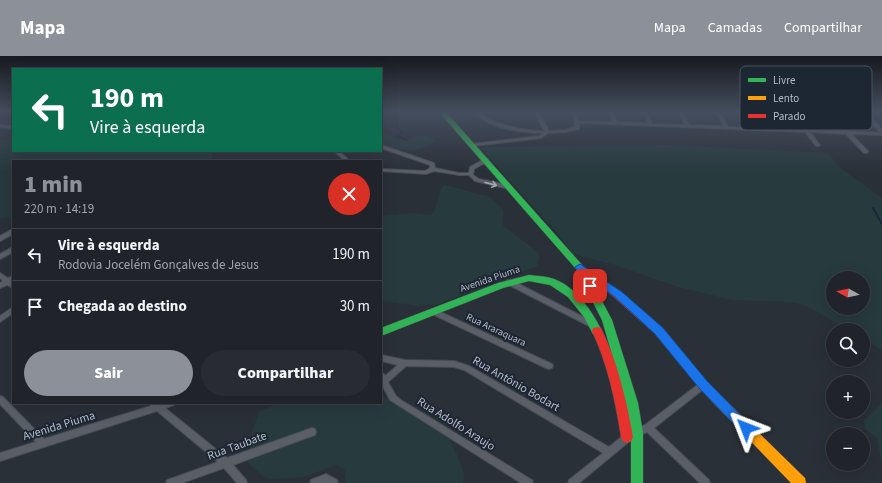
<!DOCTYPE html>
<html lang="pt">
<meta charset="utf-8">
<style>
body{margin:0;font-family:"Source Sans 3",sans-serif;background:#282c32;color:#f1f3f6;height:100vh;display:flex;flex-direction:column;font-size:15px;white-space:nowrap}
*{box-sizing:border-box;margin:0}
p{font-size:13px;color:#a2a4a8}
.icon{flex:none;width:22px;height:22px;fill:none;stroke:currentColor;stroke-width:2;stroke-linecap:round;stroke-linejoin:round}
.map{position:relative;flex:1;overflow:hidden}
.details{position:absolute;left:12px;top:104px;width:370px;height:244px;display:flex;flex-direction:column;background:#20242a;border-radius:0px;box-shadow:0 4px 16px #0002,0 0 0 1px #3d4147}
.details>*{flex:none}
.banner{position:absolute;left:12px;top:12px;width:370px;height:84px;border-radius:0px;box-shadow:0 4px 16px #0002,0 0 0 1px #3d4147;background:#0b6e4f;color:#fff;overflow:hidden}
.needle{width:26px;rotate:278deg}
.buttons{position:absolute;left:826px;top:215px;display:grid;gap:8px}
.buttons a{display:grid;place-items:center;width:44px;height:44px;border-radius:50%;background:#20242a;box-shadow:0 4px 16px #0002,0 0 0 1px #3d4147;font-size:20px}
.pin{position:absolute;display:grid;place-items:center;width:34px;height:34px;color:#fff;margin:-17px;border-radius:8px;box-shadow:0 2px 6px #0006}
.me{position:absolute;width:44px;margin:-22px;rotate:315deg;stroke-linejoin:round;filter:drop-shadow(0 0 3px #0008)}
.turn{display:flex;align-items:center;gap:14px;height:84px;padding:0 12px;font-size:18px}
.turn .icon{width:52px;height:52px;stroke-width:2.5}
.turn b{display:block;font-size:28px;line-height:34px}
.round{display:grid;place-items:center;flex:none;width:42px;height:42px;border-radius:21px;background:#282c32}
.head{display:flex;align-items:center;justify-content:space-between;height:68px;padding:0 12px}
h1{font-size:24px;font-weight:800;line-height:30px;color:#8c9099}
.action{display:flex;gap:8px;margin-top:auto;padding:8px 12px}
.action a{flex:1;height:46px;border-radius:24px;background:#8c9099;color:#fff;font-size:16px;font-weight:800;line-height:46px;text-align:center}
.action a+a{background:#282c32;color:#f1f3f6}
ul{padding:0;list-style:none}
li{display:flex;align-items:center;gap:12px;height:52px;padding:0 12px;border-top:1px solid #3d4147}
li div{flex:1}
li b{display:block;font-size:15px}
li em{font-style:normal}
header{display:flex;align-items:center;gap:24px;box-sizing:border-box;height:56px;padding:0 20px;background:#8c9099;color:#fff}
header strong{font-size:19px}
nav{display:flex;gap:22px;margin-inline-start:auto;font-size:14px}
.map>svg:first-child{display:block}
.green{fill:#273a3e;fill-rule:evenodd}
.lines{fill:none;stroke-linecap:round;stroke-linejoin:round}
.stream-far1{stroke:#19273c;stroke-width:1.5}
.stream{stroke:#19273c;stroke-width:2}
.street-casing{stroke:#484c55;stroke-width:2}
.fast-casing{stroke:#484c55;stroke-width:1}
.slow-casing{stroke:#484c55;stroke-width:1}
.jam-casing{stroke:#484c55;stroke-width:1}
.street{fill:#5a5e66;fill-rule:evenodd}
.fast{fill:#30b455;fill-rule:evenodd}
.slow{fill:#ff9f0a;fill-rule:evenodd}
.jam{fill:#e5322d;fill-rule:evenodd}
.oneway{stroke:#a2a9b5}
.route{fill:#1a73e8;stroke:#114b97}
.labels{text-anchor:middle;dominant-baseline:central;stroke-width:4;stroke-linejoin:round;paint-order:stroke}
.street-label{font-size:10px;fill:#b4bcc9;stroke:#1d2633}
.near-street-label{font-size:12px;fill:#b4bcc9;stroke:#1d2633}
.key{fill:#1d2633;stroke:#4a5360;stroke-width:1}
.key-label{font-size:11px;fill:#b4bcc9}
</style>
<header>
<strong>Mapa</strong>
<nav><a>Mapa</a><a>Camadas</a><a>Compartilhar</a></nav>
</header>
<div class="map">
<svg width="882" height="427" viewBox="0 0 882 427">
<rect width="100%" height="100%" fill="#2a3038"/>
<path class="green" d="M381,75L402,85H407L413,81L426,79L435,85C419,99 399,94 381,87Z
M0,84L13,85V95H211L212,102L216,105H13V160L0,163Z
M672,89L829,97L837,109L882,142V294L863,283V274H848L809,251L792,246L732,244L678,231L615,209L573,198L556,175L504,119L481,91ZM833,222H863V252H833Z
M444,129C460,131 474,139 489,140L503,154V169L540,198L537,210L438,248L419,250L383,245L381,243V160L410,157L431,159C439,151 436,138 444,129Z
M381,340L386,341L449,383L459,403L464,417L463,427H345V414L336,409L304,421L274,423L264,421L248,407L252,376L259,356L278,347H381Z
M882,347V409L877,382L865,373L864,365Z"/>
<g class="lines">
<path class="stream-far1" d="M383,56L385,60L398,65L396,71L402,76L398,80L407,84"/>
<path class="stream" d="M873,152L882,168"/>
<defs>
<path id="street" d="M472,56C480,56 489,64 498,67C513,72 529,75 544,75L535,56H539L549,75L566,74L575,71L573,56H577L578,65L613,66L609,56H613L617,66L648,67L644,56H648L652,68L685,69L679,56H683L689,69L724,70L716,56H720L728,71L764,72L752,56H756L768,72L803,74L789,56H793L808,74L843,75L825,56H830L848,75L882,77V79L851,78L868,95V96L866,97H864L846,78L810,76L820,89L818,90H816L805,76L579,67V73L566,76L548,77L541,82L473,90L471,89V88L540,80L543,77C519,77 491,72 472,56Z
M861,56H866L882,73V76H880Z
M0,69L13,70V72L0,71Z
M381,89L434,107L435,112L459,117H469L470,111L484,103H488V105L474,113L473,119L479,123L509,129L512,131L509,133L475,125L469,119H459L434,115L426,118L381,115V113L425,115L430,112V109L381,92Z
M334,95H339L350,105H345Z
M13,173V178L0,185V180Z
M13,191V196L0,203V198Z
M0,217L8,222L13,220V225L12,226L13,227V232L7,229L0,232V227L3,225L0,222Z
M507,224H511L595,267L596,269L595,271L593,272L591,271L507,228L506,226Z
M13,251V257L0,266V260Z
M434,253L552,308L553,310L552,312L549,313L546,312L432,258L431,256L432,254Z
M381,299L405,304L454,305L469,310L609,391L625,378L628,377L631,378L632,381L631,384L579,427H568L569,424L603,397L464,314L454,311L406,310L388,326L396,340L401,344L532,424L533,427H521L390,344L381,327V317L384,318L385,320L398,309L381,305Z
M703,326L706,327L707,329L706,331L654,372L709,424L710,427H700L647,376L636,381L633,380L632,377L633,374L645,369L700,327Z
M0,340L3,341L44,383L151,350L149,347H175L174,349L165,352L227,402L312,372L315,373L316,376L315,379L312,380L233,409L246,424L247,427H237L224,412L182,427H166L167,424L170,423L218,406L157,355L0,405V397L36,386L0,348Z
M326,418L337,424L338,427H310L311,424Z"/>
<path id="fast" d="M439,56H446L584,211L612,264L638,347L643,377V427H631V377L626,347L602,264L576,213Z
M529,219C537,220 546,220 554,223C576,231 592,255 602,275L601,278L597,279L593,278L584,261L568,241L550,229L529,225L503,232L381,280V272L498,227Z"/>
<path id="slow" d="M686,303L690,305L707,326L805,422L806,427H791L699,332L681,308L682,305Z"/>
<path id="jam" d="M580,208L621,236L663,272L690,305L691,308L690,311L686,313L682,311L655,278L615,242L577,213L576,211Z
M597,271L601,272C618,307 626,343 633,381L631,385L627,387L623,385L621,381C615,344 608,309 592,275L593,272Z"/>
</defs>
<use href="#street" class="street-casing"/>
<use href="#fast" class="fast-casing"/>
<use href="#slow" class="slow-casing"/>
<use href="#jam" class="jam-casing"/>
<use href="#street" class="street"/>
<use href="#fast" class="fast"/>
<use href="#slow" class="slow"/>
<use href="#jam" class="jam"/>
</g>
<defs><path id="oneway-shaft" d="M-6 0H5M1.5-3L5.5 0L1.5 3" fill="none" stroke-width="1.6" stroke-linecap="round" stroke-linejoin="round"/></defs>
<use class="oneway" href="#oneway-shaft" transform="translate(491 128) rotate(15)"/>
<linearGradient id="sky" x2="0" y2="1"><stop stop-color="#171a1f"/><stop offset="0.48" stop-color="#444e5e"/><stop offset="1" stop-color="#444e5e" stop-opacity="0"/></linearGradient>
<rect width="882" height="116" fill="url(#sky)"/>
<path class="route" d="M580,208L622,236L663,272L707,325L750,369L752,372L750,376L746,378L742,376L699,332L655,278L615,241L592,225L595,230L594,233H587L575,211Z"/>
<g class="labels">
<g class="street-label">
<text transform="translate(490 223) rotate(-19)">Avenida Piuma</text>
<text transform="translate(496 274) rotate(25)">Rua Araraquara</text>
</g>
<g class="near-street-label">
<text transform="translate(516 328) rotate(30)">Rua Antônio Bodart</text>
<text transform="translate(456 368) rotate(32)">Rua Adolfo Araujo</text>
<text transform="translate(59 370) rotate(-17)">Avenida Piuma</text>
<text transform="translate(237 390) rotate(-20)">Rua Taubate</text>
</g>
</g>
<rect x="740" y="10" width="132" height="64" rx="6" class="key"/>
<rect x="748" y="22" width="18" height="4" fill="#30b455"/>
<rect x="748" y="40" width="18" height="4" fill="#ff9f0a"/>
<rect x="748" y="58" width="18" height="4" fill="#e5322d"/>
<g class="key-label">
<text x="773" y="28">Livre</text>
<text x="773" y="46">Lento</text>
<text x="773" y="64">Parado</text>
</g>
</svg>
<div class="buttons">
<a><svg class="needle" viewBox="-14 -14 28 28"><path d="M0-13l5 13h-10z" fill="#e53935"/><path d="M0 13l5-13h-10z" fill="#a2a4a8"/></svg></a>
<a><svg class="icon" aria-label="search" viewBox="0 0 24 24"><circle cx="10" cy="10" r="6"/><path d="M15 15l6 6"/></svg></a>
<a>+</a>
<a>−</a>
</div>
<div class="pin" style="left:590px;top:230px;background:#d93025"><svg class="icon" aria-label="arrive" viewBox="0 0 24 24"><path d="M6 21V4h12l-3 4 3 4H6"/></svg></div>
<svg class="me" style="left:746px;top:372px" viewBox="-20 -20 40 40"><path d="M0-17L14 15 0 8-14 15z" fill="#1a73e8" stroke="#fff" stroke-width="4"/></svg>
<div class="banner">
<div class="turn"><svg class="icon" aria-label="left" viewBox="0 0 24 24"><path d="M17 20v-9H6M10 6l-5 5 5 5"/></svg><div><b>190 m</b>Vire à esquerda</div></div>
</div>
<section class="details">
<div class="head"><div><h1>1 min</h1><p>220 m · 14:19</p></div><a class="round" style="background:#d93025;color:#fff"><svg class="icon" aria-label="close" viewBox="0 0 24 24"><path d="M6 6l12 12M18 6L6 18"/></svg></a></div>
<ul>
<li><svg class="icon" aria-label="left" viewBox="0 0 24 24"><path d="M17 20v-9H6M10 6l-5 5 5 5"/></svg><div><b>Vire à esquerda</b><p>Rodovia Jocelém Gonçalves de Jesus</p></div><em>190 m</em></li>
<li><svg class="icon" aria-label="arrive" viewBox="0 0 24 24"><path d="M6 21V4h12l-3 4 3 4H6"/></svg><div><b>Chegada ao destino</b></div><em>30 m</em></li>
</ul>
<div class="action"><a>Sair</a><a>Compartilhar</a></div>
</section>
</div>
